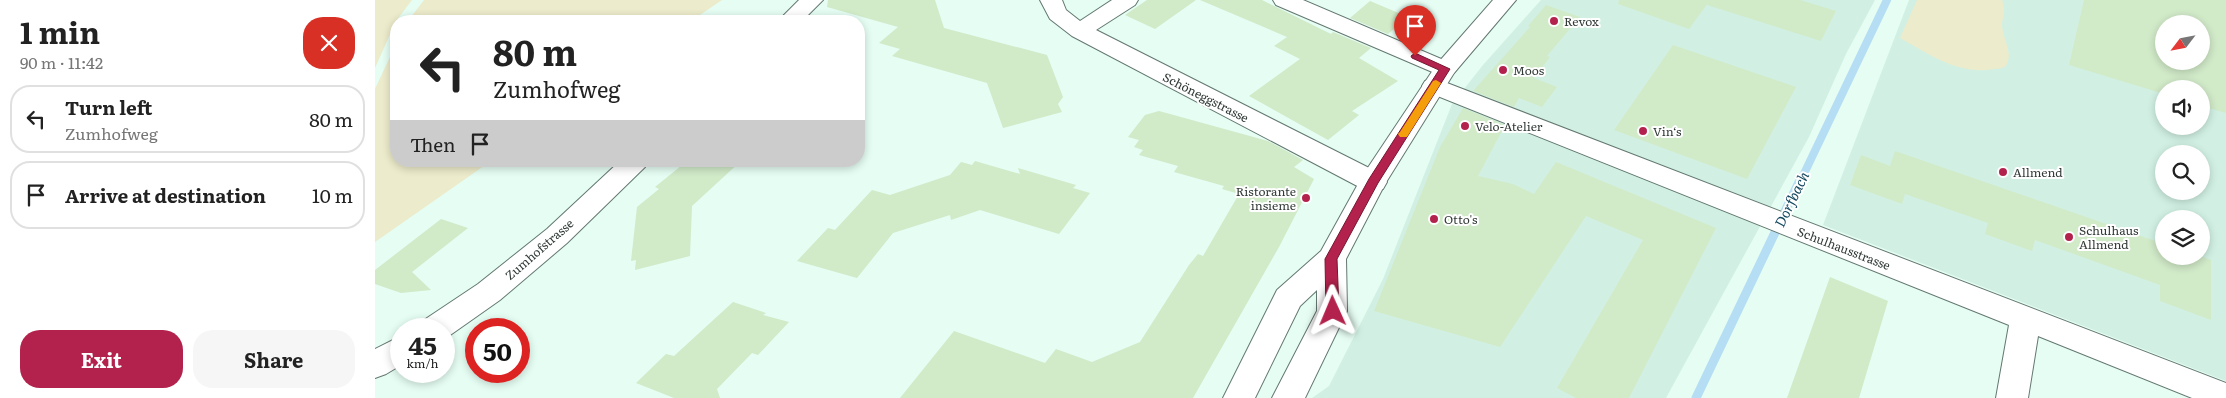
<!DOCTYPE html>
<meta charset="utf-8">
<style>
body{margin:0;font-family:Literata,serif;background:#f6f6f6;color:#222;height:100vh;display:flex;flex-direction:column;font-size:19px;white-space:nowrap}
*{box-sizing:border-box;margin:0}
p{font-size:16px;color:#767676}
.icon{flex:none;width:28px;height:28px;fill:none;stroke:currentColor;stroke-width:2;stroke-linecap:round;stroke-linejoin:round}
.map{position:relative;flex:1;overflow:hidden}
.drawer{display:flex;flex-direction:column;background:#fff;width:375px}
.drawer>*{flex:none}
.guide{position:absolute;left:15px;top:15px;width:475px;height:152px;border-radius:20px;box-shadow:0 2px 8px #0003;background:#fff;color:#222;overflow:hidden}
.needle{width:32px;rotate:238deg}
.fabs{position:absolute;left:1780px;top:15px;display:grid;gap:10px}
.fabs a{display:grid;place-items:center;width:55px;height:55px;border-radius:50%;background:#fff;box-shadow:0 2px 8px #0003;font-size:25px}
.speed{position:absolute;left:15px;top:318px;display:flex;gap:10px;font-size:25px;font-weight:700;text-align:center}
.speed>*{display:grid;place-content:center;width:65px;height:65px;border-radius:50%;background:#fff;box-shadow:0 2px 8px #0003;line-height:1}
.speed small{font-size:12px;font-weight:400}
.speed .limit{border:8px solid #d22;background:#fff;color:#111}
.pin{position:absolute;display:grid;place-items:center;width:42px;height:42px;color:#fff;margin:-51px -21px;border-radius:50% 50% 50% 0;rotate:-45deg;box-shadow:0 0 5px #0007}
.pin .icon{rotate:45deg}
.me{position:absolute;width:55px;margin:-28px;rotate:359deg;stroke-linejoin:round;filter:drop-shadow(0 0 4px #0008)}
.turn{display:flex;align-items:center;gap:18px;height:105px;padding:0 20px;font-size:22px}
.turn .icon{width:65px;height:65px;stroke-width:2.5}
.turn b{display:block;font-size:35px;line-height:42px}
.then{display:flex;align-items:center;height:48px;padding:0 20px;background:#0003;gap:10px;font-size:19px}
.round{display:grid;place-items:center;flex:none;width:52px;height:52px;border-radius:20px;background:#f6f6f6}
.headline{display:flex;align-items:center;justify-content:space-between;height:85px;padding:0 20px}
h1{font-size:30px;font-weight:700;line-height:38px}
.cta{display:flex;gap:10px;margin-top:auto;padding:10px 20px}
.cta a{flex:1;height:58px;border-radius:20px;background:#b3224d;color:#fff;font-size:20px;font-weight:700;line-height:58px;text-align:center}
.cta a+a{background:#f6f6f6;color:#222}
ul{padding:0;list-style:none}
li{display:flex;align-items:center;gap:15px;height:68px;margin:0 10px 8px;padding:0 10px;border:2px solid #e0e0e0;border-radius:20px}
li div{flex:1}
li b{display:block;font-size:19px}
li em{font-style:normal}
main{display:flex;flex:1;min-height:0}
.map>svg:first-child{display:block}
.built{fill:#d1f0e3;fill-rule:evenodd}
.green{fill:#ecebcb}
.lines{fill:none;stroke-linecap:round;stroke-linejoin:round}
.stream-far1{stroke:#b5ddf3;stroke-width:8}
.stream{stroke:#b5ddf3;stroke-width:9}
.building{fill:#d1eac8;fill-rule:evenodd}
.minor-casing{stroke:#637870;stroke-width:2}
.secondary-casing{stroke:#637870;stroke-width:2}
.minor{fill:#fff;fill-rule:evenodd}
.secondary{fill:#fff;fill-rule:evenodd}
.route{fill:#b3224d;stroke:#741632}
.slow{fill:#f59e0b}
.poi-dot{fill:#b3224d;stroke:#fff;stroke-width:2}
.labels{text-anchor:middle;dominant-baseline:central;stroke-width:4;stroke-linejoin:round;paint-order:stroke}
.poi-label{font-size:12px;fill:#313a36;stroke:#fff;text-anchor:start}
.street-label{font-size:12px;fill:#313a36;stroke:#fff}
.water-label{font-size:14px;font-style:italic;fill:#154960;stroke:#fff}
</style>
<main>
<section class="drawer">
<div class="headline"><div><h1>1 min</h1><p>90 m · 11:42</p></div><a class="round" style="background:#d93025;color:#fff"><svg class="icon" aria-label="close" viewBox="0 0 24 24"><path d="M6 6l12 12M18 6L6 18"/></svg></a></div>
<ul>
<li><svg class="icon" aria-label="left" viewBox="0 0 24 24"><path d="M17 20v-9H6M10 6l-5 5 5 5"/></svg><div><b>Turn left</b><p>Zumhofweg</p></div><em>80 m</em></li>
<li><svg class="icon" aria-label="arrive" viewBox="0 0 24 24"><path d="M6 21V4h12l-3 4 3 4H6"/></svg><div><b>Arrive at destination</b></div><em>10 m</em></li>
</ul>
<div class="cta"><a>Exit</a><a>Share</a></div>
</section>
<div class="map">
<svg width="1851" height="398" viewBox="0 0 1851 398">
<rect width="100%" height="100%" fill="#e5fdf3"/>
<path class="built" d="M1166,0H1500L1471,54L1434,137L1291,398H937L954,386L1008,279L1077,104L1108,65Z
M1534,0H1851V381L1448,225ZM1789,24H1826V61H1789ZM1789,89H1826V126H1789ZM1789,154H1826V191H1789ZM1789,219H1826V256H1789Z"/>
<path class="green" d="M0,0H37L21,21L0,68Z
M49,0H347L316,21H33Z
M1542,0H1627C1631,8 1628,16 1627,24C1627,40 1640,53 1630,67C1587,78 1561,58 1525,38Z
M21,44V161H116L0,242V89Z"/>
<g class="lines">
<path class="stream-far1" d="M1426,180L1512,0"/>
<path class="stream" d="M1321,398L1426,178"/>
</g>
<path class="building" d="M453,0H560L569,28L672,55L688,97L683,104L687,112L628,128L612,83L517,56L525,49L504,43L523,27L452,7Z
M772,0H821L780,29L750,15Z
M825,0H887L956,34L958,32L996,48L984,58L1023,81L977,111L984,115L953,140L874,96L925,59L899,46L912,37Z
M1244,0H1425L1461,11L1446,41L1332,5L1333,3L1314,29L1243,4Z
M1709,0H1851V113L1826,106V89H1789V94L1694,65ZM1789,24H1826V61H1789Z
M995,1L1033,17L1013,34L975,18Z
M1171,5L1205,17L1172,56L1175,57L1159,78L1182,87L1167,107L1144,98L1139,107L1098,91L1155,27L1153,26Z
M1298,45L1421,87L1372,179L1239,130Z
M1088,108L1130,125L1103,176L1138,184L1159,194L1181,162L1341,228L1254,398H1201L1182,388L1268,240L1211,216L1125,347L999,311L1065,147Z
M784,111L893,141L928,160L919,167L939,179L904,247L818,398H525L579,331L670,363L681,349L717,362L765,342L814,265L823,254L828,256L864,194L847,189L849,186L799,172L803,166L764,155L768,150L759,147L764,140L753,137L770,115Z
M1520,151L1789,244V256H1825L1836,260V320L1785,301V285L1660,240L1657,251L1610,234L1613,223L1530,194L1527,204L1475,185L1486,155L1515,166Z
M312,161H366L317,206L315,256L260,270L261,260L256,261L262,207L284,189L280,187Z
M600,161L645,174L643,168L701,185L698,188L715,193L684,234L605,210L576,220L575,215L518,233L482,278L422,261L453,228L460,230L497,190L515,195L575,175L586,162L597,165Z
M66,219L93,228L37,272L56,290L26,293L0,284V270Z
M1455,277L1513,301L1484,398H1412Z
M358,302L391,313L388,315L414,322L383,355L377,353L342,389L345,398H299L261,383L291,354L299,356Z"/>
<g class="lines">
<defs>
<path id="minor" d="M424,0H448L427,21H403Z
M665,0H687L691,10L705,21L737,0H763L760,5L721,30L1008,175L1012,182L1008,189L998,191L988,189L697,36L675,19Z
M898,0H928L1078,64L1082,69L1078,74L1070,76L1062,74L901,5Z
M1059,78L1851,383V398H1817L1663,336L1653,398H1621L1634,325L1050,91L1047,86L1050,81Z
M245,161H274L270,167L192,243L125,300L71,338L69,339V329H45L49,320L103,284L172,229Z
M26,336V365L11,374L0,378V349Z"/>
<path id="secondary" d="M1118,0H1141L1079,73L1010,184L971,259L972,311L930,398H897L942,311V290L925,306L880,398H848L902,290L946,251L988,175L1062,64Z"/>
</defs>
<use href="#minor" class="minor-casing"/>
<use href="#secondary" class="secondary-casing"/>
<use href="#minor" class="minor"/>
<use href="#secondary" class="secondary"/>
</g>
<path class="route" d="M1040,53L1075,69L1003,183L962,259L964,311L962,314H953L951,311L950,259L994,179L1064,70L1037,58L1036,56Z"/>
<path class="slow" d="M1061,80L1066,83L1032,137H1025L1023,134L1025,132L1058,81Z"/>
<g class="poi-dot">
<circle cx="1179" cy="21" r="5"/>
<circle cx="1128" cy="70" r="5"/>
<circle cx="1090" cy="126" r="5"/>
<circle cx="1268" cy="131" r="5"/>
<circle cx="1628" cy="172" r="5"/>
<circle cx="931" cy="198" r="5"/>
<circle cx="1059" cy="219" r="5"/>
<circle cx="1694" cy="237" r="5"/>
</g>
<g class="labels">
<g class="poi-label">
<text x="1189" y="21">Revox</text>
<text x="1138" y="70">Moos</text>
<text x="1100" y="126">Velo-Atelier</text>
<text x="1278" y="131">Vin‘s</text>
<text x="1638" y="172">Allmend</text>
<text x="921" y="191" text-anchor="end">Ristorante<tspan x="921" dy="14">insieme</tspan></text>
<text x="1069" y="219">Otto's</text>
<text x="1704" y="230">Schulhaus<tspan x="1704" dy="14">Allmend</tspan></text>
</g>
<g class="street-label">
<text transform="translate(831 97) rotate(27)">Schöneggstrasse</text>
<text transform="translate(1469 248) rotate(21)">Schulhausstrasse</text>
<text transform="translate(164 249) rotate(-41)">Zumhofstrasse</text>
</g>
<g class="water-label">
<text transform="translate(1416 199) rotate(-64)">Dorfbach</text>
</g>
</g>
</svg>
<div class="fabs">
<a><svg class="needle" viewBox="-14 -14 28 28"><path d="M0-13l5 13h-10z" fill="#e53935"/><path d="M0 13l5-13h-10z" fill="#767676"/></svg></a>
<a><svg class="icon" aria-label="sound" viewBox="0 0 24 24"><path d="M4 9h4l5-4v14l-5-4H4zM17 9q2 3 0 6"/></svg></a>
<a><svg class="icon" aria-label="search" viewBox="0 0 24 24"><circle cx="10" cy="10" r="6"/><path d="M15 15l6 6"/></svg></a>
<a><svg class="icon" aria-label="layers" viewBox="0 0 24 24"><path d="M12 4l9 5-9 5-9-5zM3 14l9 5 9-5"/></svg></a>
</div>
<div class="speed"><div>45<small>km/h</small></div><div class="limit">50</div></div>
<div class="pin" style="left:1040px;top:56px;background:#d93025"><svg class="icon" aria-label="arrive" viewBox="0 0 24 24"><path d="M6 21V4h12l-3 4 3 4H6"/></svg></div>
<svg class="me" style="left:958px;top:311px" viewBox="-20 -20 40 40"><path d="M0-17L14 15 0 8-14 15z" fill="#b3224d" stroke="#fff" stroke-width="4"/></svg>
<div class="guide">
<div class="turn"><svg class="icon" aria-label="left" viewBox="0 0 24 24"><path d="M17 20v-9H6M10 6l-5 5 5 5"/></svg><div><b>80 m</b>Zumhofweg</div></div>
<div class="then">Then<svg class="icon" aria-label="arrive" viewBox="0 0 24 24"><path d="M6 21V4h12l-3 4 3 4H6"/></svg></div>
</div>
</div>
</main>
